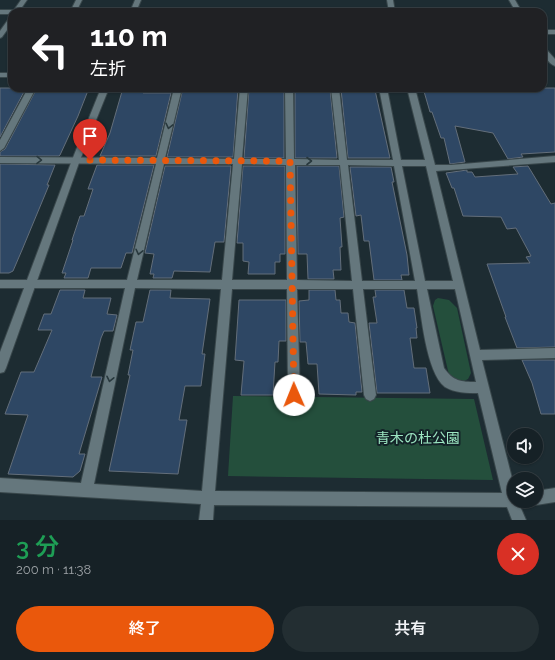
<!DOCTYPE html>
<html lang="ja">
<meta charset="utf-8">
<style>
body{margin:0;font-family:Raleway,"Noto Sans JP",sans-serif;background:#232e32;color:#f1f3f6;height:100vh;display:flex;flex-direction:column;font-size:15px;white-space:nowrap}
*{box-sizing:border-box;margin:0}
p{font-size:13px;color:#9ea3a7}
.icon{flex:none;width:22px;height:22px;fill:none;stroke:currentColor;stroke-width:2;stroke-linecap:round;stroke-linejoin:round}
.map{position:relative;height:520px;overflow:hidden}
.panel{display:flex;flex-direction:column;background:#162126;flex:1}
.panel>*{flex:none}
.banner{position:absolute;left:8px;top:8px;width:539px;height:84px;border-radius:12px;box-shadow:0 1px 3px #0004,0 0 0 1px #353e43;background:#202124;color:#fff;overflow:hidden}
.controls{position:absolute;left:507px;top:428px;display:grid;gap:8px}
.controls a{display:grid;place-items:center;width:36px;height:36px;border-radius:50%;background:#162126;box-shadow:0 1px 3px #0004,0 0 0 1px #353e43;font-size:20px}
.pin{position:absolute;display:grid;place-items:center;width:34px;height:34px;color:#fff;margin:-41px -17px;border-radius:50% 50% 50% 0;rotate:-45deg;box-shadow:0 0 4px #0007}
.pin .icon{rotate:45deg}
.me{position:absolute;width:44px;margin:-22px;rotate:359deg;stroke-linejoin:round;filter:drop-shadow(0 0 3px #0008)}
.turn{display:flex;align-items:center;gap:14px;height:84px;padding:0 16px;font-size:18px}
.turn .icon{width:52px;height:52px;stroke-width:2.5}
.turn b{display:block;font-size:28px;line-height:34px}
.round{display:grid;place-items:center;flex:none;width:42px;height:42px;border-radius:21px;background:#232e32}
.headline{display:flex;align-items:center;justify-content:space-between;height:68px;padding:0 16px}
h1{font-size:24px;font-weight:600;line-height:30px;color:#1e9e55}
.primary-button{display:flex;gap:8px;margin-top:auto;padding:8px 16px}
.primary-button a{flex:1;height:46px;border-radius:24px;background:#ea580c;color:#fff;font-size:16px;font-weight:600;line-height:46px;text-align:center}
.primary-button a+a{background:#232e32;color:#f1f3f6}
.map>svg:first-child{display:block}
.green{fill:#244f3c}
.building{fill:#2e4764;stroke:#636e7a}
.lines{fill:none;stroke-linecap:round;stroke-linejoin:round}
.minor-casing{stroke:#39474b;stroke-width:2}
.tertiary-casing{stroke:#39474b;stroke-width:2}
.minor{fill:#65777d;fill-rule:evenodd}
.tertiary{fill:#65777d;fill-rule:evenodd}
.oneway{stroke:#28383d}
.route{stroke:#ea580c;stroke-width:7;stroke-dasharray:0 12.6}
.labels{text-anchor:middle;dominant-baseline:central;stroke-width:4;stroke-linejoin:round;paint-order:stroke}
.near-park-label{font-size:14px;fill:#9ce6c2;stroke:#132328}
</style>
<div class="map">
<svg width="555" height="520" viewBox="0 0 555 520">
<rect width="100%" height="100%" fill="#1d2c32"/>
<path class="green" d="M438,298L449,300L457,308L471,373L468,379L462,382L449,375L433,306L435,300Z
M233,396L474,399L493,480L228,476Z"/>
<path class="building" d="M0,88H26L0,137Z
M37,88H89L78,116L60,155L59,156H0V152L5,149Z
M123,88H145L143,93H171L156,156H100L110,133Z
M183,88L238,89L233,157H167Z
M297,88L330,89L337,158H295V89Z
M423,88H555V152L521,154L523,157L508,159L493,133L455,126L465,162L450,164L444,138H441L432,112H430Z
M249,89H284V158H244Z
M341,89L375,90L390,158H348Z
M0,164L55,165L47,185H49L22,250L13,271L9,273H0Z
M97,165H154L132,253H126L121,268H91L88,278H64L66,273H62L73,240H72L80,216H84L93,189H88Z
M165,166H231L224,242H215L210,272L174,271L172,278H153L154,274H150L154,254L145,253Z
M243,166H285V254H280V262H275V274H248L249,262L243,261V243H237Z
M297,166H339L344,217L340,218L342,247H340L341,270H333L334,279H308L307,254H298Z
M528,166L551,204L555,203V347L517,348L505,317H506L487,264L530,263L526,257L531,256L516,228L507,229L501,217L463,216L454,188H452L446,173L467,170V172H472L475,177L518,174L513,167Z
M350,167H391L394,182H392L407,255L409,275H401L402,280H374L369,241H364L361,215L356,216Z
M60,290H85L83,298H111L107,314L117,315L113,331H104L101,338L91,377H102L79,454H85L80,471L73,477L8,474L28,415L5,414L21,372H34L52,330H38L44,314H51Z
M150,290H171L170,298L210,299L202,354H205L201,386H185L179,420H187L178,474L109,471L130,375H128L133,350H130L136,322H143Z
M309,290H335L336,300H340L341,313H348L349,322L355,323L362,392H356V395L319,394L317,364H308L306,342H300L299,301L309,300Z
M375,290H404L407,308H414L417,328H416L417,338H410L414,368H426L430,393H377L369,323H377L373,297H376Z
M239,300H286V341H279L278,362H275L273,395H241L244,361L235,360Z
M522,360H555V414H541L532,383Z"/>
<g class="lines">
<defs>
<path id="minor" d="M21,0H27L20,10H71L76,0H82L77,10H133L136,12H12V14H0V10H14Z
M387,0H393L395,12H389Z
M509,0H515L522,12H516Z
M12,16V23L2,37L0,38V31L10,17Z
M543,30H555V34H543Z
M543,47L545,48L555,59V66C548,63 543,55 543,47Z
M0,73H12V77H0Z
M28,88H36L4,148L0,151V140Z
M174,88H182L165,158L234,159L240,88H248L242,159H286L285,88H293L294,159L339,160L331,88H339L347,160H393L379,88H387L401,160H425L407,88H415L435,165H451L555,156V162L436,171L480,350L555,348V358L482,360L514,486V501H520L519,504L526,520H512L507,507L214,505L213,520H199L201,504L0,492V478L81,483L125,288H0V280H127L156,164L0,163V157L157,158ZM164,164H233L222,280H137ZM242,164L286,165L287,280H232ZM295,165H340L352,281L297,280ZM348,165L394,166L415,281H362ZM402,166H426L453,281H425ZM135,288L221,289L202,491L94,484ZM232,289H287L288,395L290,399L294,401L298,399L300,395L297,289H353L364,395L366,399L370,401L374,399L376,395L363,289H417C421,312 426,373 445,387C455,393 467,393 478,393L502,493L215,491ZM427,289H455L476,382C461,382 453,381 444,368Z
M555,488V502L536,505L531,503L530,501H536V491Z"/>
<path id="tertiary" d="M135,0H141L136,12H130Z
M101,88H109L80,160L6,368L4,372L0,373V352L72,160Z"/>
</defs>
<use href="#minor" class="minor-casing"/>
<use href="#tertiary" class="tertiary-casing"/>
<use href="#minor" class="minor"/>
<use href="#tertiary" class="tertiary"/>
</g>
<defs><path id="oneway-chevron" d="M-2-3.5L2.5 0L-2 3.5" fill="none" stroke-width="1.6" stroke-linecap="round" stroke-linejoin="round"/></defs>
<g class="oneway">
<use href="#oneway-chevron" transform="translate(169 126) rotate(103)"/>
<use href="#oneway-chevron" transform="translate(39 160) rotate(1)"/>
<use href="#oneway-chevron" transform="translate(309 161)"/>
<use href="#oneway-chevron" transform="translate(139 252) rotate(103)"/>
<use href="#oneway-chevron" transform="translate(110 379) rotate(102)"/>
</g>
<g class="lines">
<path class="route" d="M90,160L290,161L294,395"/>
</g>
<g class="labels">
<g class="near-park-label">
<text x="418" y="438">青木の杜公園</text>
</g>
</g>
</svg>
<div class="controls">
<a><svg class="icon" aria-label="sound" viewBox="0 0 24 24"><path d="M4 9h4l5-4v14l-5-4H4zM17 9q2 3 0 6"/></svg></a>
<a><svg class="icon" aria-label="layers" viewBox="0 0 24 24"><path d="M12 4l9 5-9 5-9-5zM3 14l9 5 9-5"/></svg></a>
</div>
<div class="pin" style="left:90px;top:160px;background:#d93025"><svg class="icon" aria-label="arrive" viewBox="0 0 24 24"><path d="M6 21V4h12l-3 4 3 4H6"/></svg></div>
<svg class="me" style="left:294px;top:395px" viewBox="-20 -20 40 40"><circle r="19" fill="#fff"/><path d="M0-13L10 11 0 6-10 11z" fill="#ea580c"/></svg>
<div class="banner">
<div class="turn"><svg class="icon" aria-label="left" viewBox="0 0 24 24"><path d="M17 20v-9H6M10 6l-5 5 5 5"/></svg><div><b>110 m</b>左折</div></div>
</div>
</div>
<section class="panel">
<div class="headline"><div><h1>3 分</h1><p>200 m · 11:38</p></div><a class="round" style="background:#d93025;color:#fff"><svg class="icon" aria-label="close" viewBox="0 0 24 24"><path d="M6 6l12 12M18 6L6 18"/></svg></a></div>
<div class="primary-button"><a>終了</a><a>共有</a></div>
</section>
